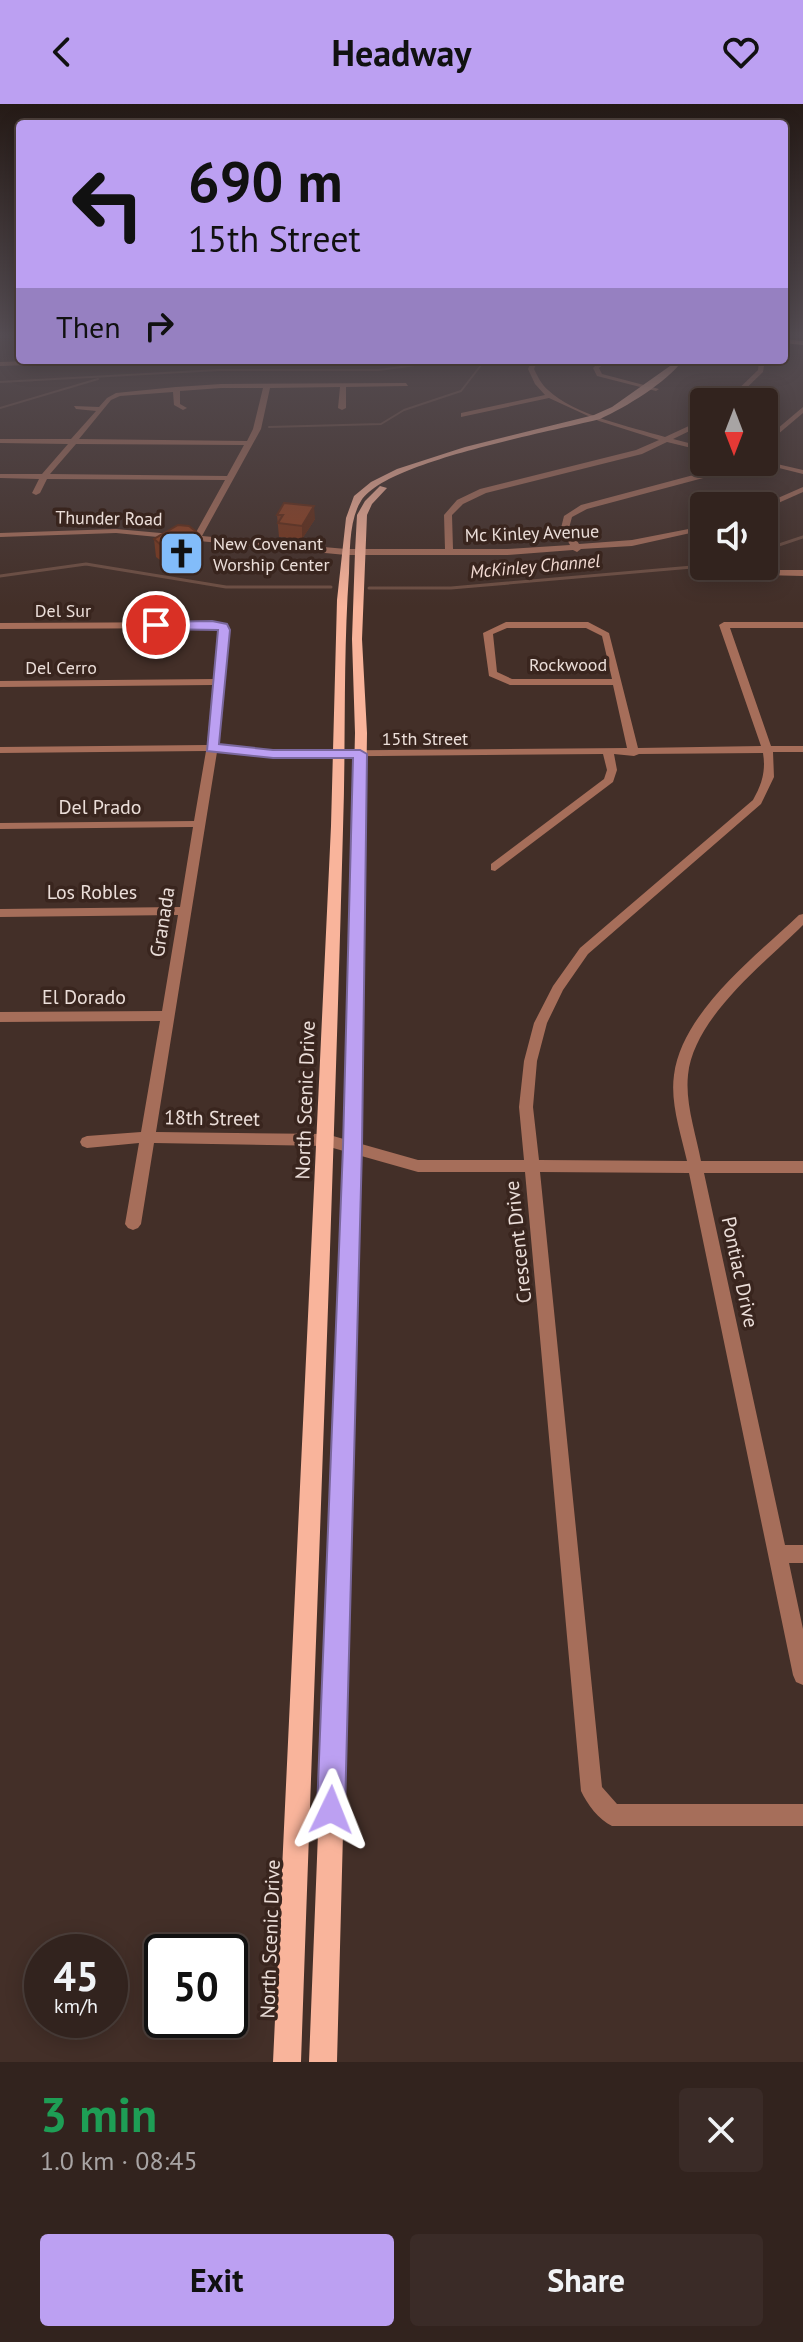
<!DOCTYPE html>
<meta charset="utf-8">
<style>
body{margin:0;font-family:"PT Sans",sans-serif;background:#3a2b27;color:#f1f3f6;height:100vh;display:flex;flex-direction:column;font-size:30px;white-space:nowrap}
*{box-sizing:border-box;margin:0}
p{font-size:26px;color:#a8a4a4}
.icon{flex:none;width:44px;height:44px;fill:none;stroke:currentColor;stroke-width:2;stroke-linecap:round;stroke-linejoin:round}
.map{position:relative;height:1958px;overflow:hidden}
.drawer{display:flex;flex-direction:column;background:#32231e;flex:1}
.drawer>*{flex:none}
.hud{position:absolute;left:16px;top:16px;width:772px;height:244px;border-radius:8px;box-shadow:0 4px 20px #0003,0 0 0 2px #4d403c;background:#bca0f2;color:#111;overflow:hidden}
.needle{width:52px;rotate:180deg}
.controls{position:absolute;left:690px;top:284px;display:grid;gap:16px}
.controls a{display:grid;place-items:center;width:88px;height:88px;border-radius:8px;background:#32231e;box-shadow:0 4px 20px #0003,0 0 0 2px #4d403c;font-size:40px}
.speed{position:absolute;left:24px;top:1830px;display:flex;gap:16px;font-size:40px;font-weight:700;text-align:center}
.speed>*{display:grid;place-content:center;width:104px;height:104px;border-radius:50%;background:#32231e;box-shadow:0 4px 20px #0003,0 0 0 2px #4d403c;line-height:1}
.speed small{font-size:20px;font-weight:400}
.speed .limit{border:4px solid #111;border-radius:12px;background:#fff;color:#111}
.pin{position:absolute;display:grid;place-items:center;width:68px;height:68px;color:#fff;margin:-34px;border:4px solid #fff;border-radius:50%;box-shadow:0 2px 8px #0007}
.me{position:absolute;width:88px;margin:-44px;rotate:2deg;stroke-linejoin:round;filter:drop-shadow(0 0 6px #0008)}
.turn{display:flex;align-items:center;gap:28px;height:168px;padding:0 40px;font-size:36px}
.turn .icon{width:104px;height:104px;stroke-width:2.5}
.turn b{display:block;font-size:56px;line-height:68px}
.then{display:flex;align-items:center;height:76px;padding:0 40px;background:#0003;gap:16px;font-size:30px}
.round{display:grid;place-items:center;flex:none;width:84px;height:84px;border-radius:8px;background:#3a2b27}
.head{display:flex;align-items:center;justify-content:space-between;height:136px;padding:0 40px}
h1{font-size:48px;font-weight:700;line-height:60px;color:#1e9e55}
.cta{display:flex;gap:16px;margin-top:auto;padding:16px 40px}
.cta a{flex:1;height:92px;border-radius:8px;background:#bca0f2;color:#111;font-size:32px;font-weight:700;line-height:92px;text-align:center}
.cta a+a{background:#3a2b27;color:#f1f3f6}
header{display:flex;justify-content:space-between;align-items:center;height:104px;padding:0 40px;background:#bca0f2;color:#111;font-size:36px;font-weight:700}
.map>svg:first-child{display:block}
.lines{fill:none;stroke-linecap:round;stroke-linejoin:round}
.stream-far1{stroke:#6e4f43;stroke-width:2}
.stream{stroke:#6e4f43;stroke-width:3}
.minor{fill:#a66e5a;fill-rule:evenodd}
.major{fill:#f9b49b;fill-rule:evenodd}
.wall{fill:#78371d}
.shaded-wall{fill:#612d18}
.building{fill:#8b4022;stroke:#612d18;stroke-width:2}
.route{fill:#bca0f2;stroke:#7a689d;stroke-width:2}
.labels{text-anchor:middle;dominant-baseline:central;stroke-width:7;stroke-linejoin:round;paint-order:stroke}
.far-street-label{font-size:18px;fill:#ebded9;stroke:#39251e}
.far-poi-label{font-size:18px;fill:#ebded9;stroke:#39251e;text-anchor:start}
.far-water-label{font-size:18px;font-style:italic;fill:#f3dbd3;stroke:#39251e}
.street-label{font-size:20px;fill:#ebded9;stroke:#39251e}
</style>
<header><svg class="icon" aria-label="back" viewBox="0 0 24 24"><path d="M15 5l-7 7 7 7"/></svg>Headway<svg class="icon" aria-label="heart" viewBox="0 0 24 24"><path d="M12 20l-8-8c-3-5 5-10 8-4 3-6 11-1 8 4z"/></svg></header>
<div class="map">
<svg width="803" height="1958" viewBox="0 0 803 1958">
<rect width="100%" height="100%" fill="#432f28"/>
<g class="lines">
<path class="stream-far1" d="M0,278L219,266H379L453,256
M0,304L98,275
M269,323L381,320L404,306L461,287L485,256"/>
<path class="stream" d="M764,446L803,433
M0,472L86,460L226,483H331
M369,484H451L704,462"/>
<path class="minor" d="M0,229H20V232H0Z
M62,256H125L122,258L0,262V258Z
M532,256H538L534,265C538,273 541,280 548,286C574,311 631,323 665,333L704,315V320L673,335L704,343V347L667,338L642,350L486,389L463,400L452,411L453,445H508L570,441L561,424L564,412L581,401L731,361L737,358H746L737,365L587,405L572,413L569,424L579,440L632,436L704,422V426L632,442L581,445L577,448L573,446L508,451H346L116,429L0,433V429L116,425L194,432L225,376L47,375L40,389L36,391L32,389L39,375L0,374V370H42L68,340L0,339V335H71L96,307L76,305L74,302L99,303L107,294L116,289L176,283L221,280L406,279L408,282L346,283V304L342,306L338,304L340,283L270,284L261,325L202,432L346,445H445L444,411L457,396L480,385L636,346L659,336L599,317L549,294L461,313V309L545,291L535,280L528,265ZM221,284H263L253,325L247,337L79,335L111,296L120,292L173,288L174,301L183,306L187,304L180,300V287ZM76,340L244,341L227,372L50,370Z
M601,256H608L599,264L602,270L659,285L656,287L597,272L593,264Z
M759,256H765L763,268L732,298H725L758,266Z
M803,303V309L764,342V336Z
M764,357L803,366V370L755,358Z
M803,383V388L767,404L760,402Z
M760,466H803V472L757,471L756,469Z
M212,518L226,520L229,526L218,641L273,647L627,644L613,581H510L489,572L483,529L506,518H588L609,529L638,644L761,642L719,521L724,518H803V524H730L771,642H803V648H773L774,673L761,700L588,850L563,886L547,919L537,957L533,1003L539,1056L687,1057C681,1030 670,999 674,971C682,908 756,852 799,811L803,810V821C764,860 694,913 688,971C685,999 696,1030 701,1057H803V1069H704L785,1441H803V1459H789L803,1525V1581L796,1578L793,1571L689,1069L540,1068L602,1683L617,1700H803V1722H612C599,1716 587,1700 581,1687L525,1068H418L326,1042L154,1039L141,1120L138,1124L133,1126L128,1124L125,1120L139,1039L87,1044L82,1042L80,1038L82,1034L87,1032L141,1028L160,917L0,918V908L162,907L178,811L0,813V805L180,803L193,723L0,725V719L194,717L206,647L0,649V643L207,641L213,581L0,583V577L214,575L219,526L212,524L0,525V519ZM507,524H586L602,532L612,575H512L497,568L493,530ZM217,648L273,653L603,650L607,666L604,675L491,760V766L495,767L613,678L617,666L614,650L634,652L639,650L763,649C766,667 762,680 753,696L580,844L553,882L534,919L524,957L519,1003L524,1056H418L326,1030L156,1028Z"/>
<path class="major" d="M784,235L803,237V241L784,239Z
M675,256H683C666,279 626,303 600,315C551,328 385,357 361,397C349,416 350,447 349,469C343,554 346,639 343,725C332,1136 315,1547 301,1958H273L331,722L337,496L346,414L354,392L371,378L397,365L465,343L594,311L612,303L670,262Z
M380,382L387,384L372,400L367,411L362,535L367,629L361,1043L337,1958H309L345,1043L355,629L352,535L355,448L357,411L365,397Z"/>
</g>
<path class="wall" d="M277,411L315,415L302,435L279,433Z
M178,421L201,448L192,459H164L156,453L154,435Z"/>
<path class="shaded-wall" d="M314,402L315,415L302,435V422Z
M199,430L201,448L192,459L190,440Z"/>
<path class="building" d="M284,399L314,402L302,422L278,419L283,411H277Z
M178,421L189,422L199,430L190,440L161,441L154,435Z"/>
<linearGradient id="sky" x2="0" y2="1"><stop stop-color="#251a16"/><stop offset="0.46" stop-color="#554d53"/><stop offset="1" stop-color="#554d53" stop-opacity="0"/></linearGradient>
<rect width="803" height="503" fill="url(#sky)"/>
<path class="route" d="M212,517L227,520L230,526L219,640L273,646H360L367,650L362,1043L345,1706L341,1715L331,1720L321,1715L317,1706L343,1043L353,654H273L207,647L218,526L156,525L150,521L156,518Z"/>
<defs>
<symbol id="church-square" viewBox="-11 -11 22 22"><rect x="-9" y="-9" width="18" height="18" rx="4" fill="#82bcfa" stroke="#39251e"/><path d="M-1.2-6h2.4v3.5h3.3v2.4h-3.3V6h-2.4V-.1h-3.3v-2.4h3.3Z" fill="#111"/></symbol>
</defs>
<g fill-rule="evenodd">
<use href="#church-square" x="156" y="424" width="51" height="51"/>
</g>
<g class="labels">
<g class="far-street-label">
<text transform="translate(109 414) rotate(1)">Thunder Road</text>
<text transform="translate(532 429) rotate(-2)">Mc Kinley Avenue</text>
<text x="63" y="506">Del Sur</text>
<text x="568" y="560">Rockwood</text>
<text x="61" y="563">Del Cerro</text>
<text x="425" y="634">15th Street</text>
</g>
<g class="far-poi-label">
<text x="213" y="439">New Covenant<tspan x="213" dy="21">Worship Center</tspan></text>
</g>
<g class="far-water-label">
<text transform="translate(535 462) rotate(-5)">McKinley Channel</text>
</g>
<g class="street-label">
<text x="100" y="703">Del Prado</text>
<text x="92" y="788">Los Robles</text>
<text transform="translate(162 818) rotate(-81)">Granada</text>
<text x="84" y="893">El Dorado</text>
<text transform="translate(305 996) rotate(-88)">North Scenic Drive</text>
<text transform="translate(212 1014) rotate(1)">18th Street</text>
<text transform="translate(518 1138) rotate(-96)">Crescent Drive</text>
<text transform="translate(740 1168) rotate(78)">Pontiac Drive</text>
<text transform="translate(270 1835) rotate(-88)">North Scenic Drive</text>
</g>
</g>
</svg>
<div class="controls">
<a><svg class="needle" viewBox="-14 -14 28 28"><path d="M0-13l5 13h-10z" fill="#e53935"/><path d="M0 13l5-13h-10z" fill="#a8a4a4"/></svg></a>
<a><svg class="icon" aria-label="sound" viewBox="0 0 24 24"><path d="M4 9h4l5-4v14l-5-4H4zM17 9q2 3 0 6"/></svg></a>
</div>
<div class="speed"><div>45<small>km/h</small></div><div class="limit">50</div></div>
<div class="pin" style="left:156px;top:521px;background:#d93025"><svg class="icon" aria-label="arrive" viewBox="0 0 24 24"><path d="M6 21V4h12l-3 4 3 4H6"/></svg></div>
<svg class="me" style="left:331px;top:1706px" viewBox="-20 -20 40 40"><path d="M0-17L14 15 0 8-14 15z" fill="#bca0f2" stroke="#fff" stroke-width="4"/></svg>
<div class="hud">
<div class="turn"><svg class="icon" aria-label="left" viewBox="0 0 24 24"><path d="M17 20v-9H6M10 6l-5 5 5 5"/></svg><div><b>690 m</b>15th Street</div></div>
<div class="then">Then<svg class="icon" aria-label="right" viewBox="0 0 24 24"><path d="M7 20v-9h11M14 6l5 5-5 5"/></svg></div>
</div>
</div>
<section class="drawer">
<div class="head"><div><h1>3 min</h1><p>1.0 km · 08:45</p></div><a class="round"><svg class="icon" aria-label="close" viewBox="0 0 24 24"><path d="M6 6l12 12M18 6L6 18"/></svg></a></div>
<div class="cta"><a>Exit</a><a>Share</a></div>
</section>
